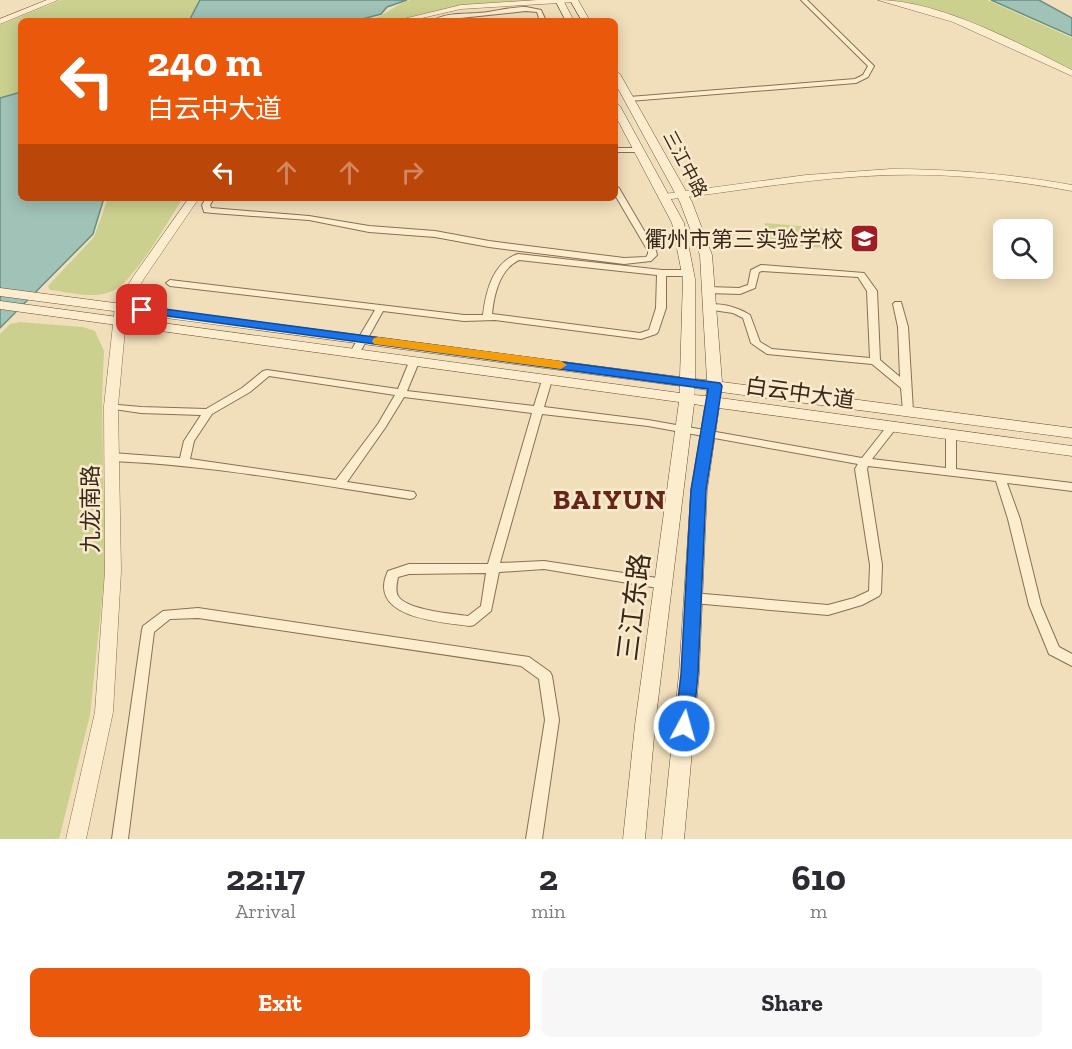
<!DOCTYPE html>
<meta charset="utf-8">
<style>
body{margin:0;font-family:"Zilla Slab","Noto Sans SC",serif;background:#f7f7f7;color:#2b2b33;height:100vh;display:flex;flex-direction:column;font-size:22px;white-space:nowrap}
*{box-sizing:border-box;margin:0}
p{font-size:20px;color:#7c7c81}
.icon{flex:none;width:33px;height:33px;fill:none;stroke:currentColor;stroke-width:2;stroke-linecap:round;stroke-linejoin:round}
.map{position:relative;height:839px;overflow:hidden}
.sheet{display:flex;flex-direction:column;background:#fff;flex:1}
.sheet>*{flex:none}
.guide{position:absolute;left:18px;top:18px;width:600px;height:183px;border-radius:9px;box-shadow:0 3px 15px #0003;background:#ea580c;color:#fff;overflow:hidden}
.fabs{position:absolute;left:993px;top:219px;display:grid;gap:12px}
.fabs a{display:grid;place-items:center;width:60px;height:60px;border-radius:9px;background:#fff;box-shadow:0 3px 15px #0003;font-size:30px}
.pin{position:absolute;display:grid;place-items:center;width:51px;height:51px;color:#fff;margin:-26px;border-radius:12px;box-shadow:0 3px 9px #0006}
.me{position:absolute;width:66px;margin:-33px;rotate:6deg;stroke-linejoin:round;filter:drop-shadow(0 0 4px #0008)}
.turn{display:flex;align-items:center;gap:21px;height:126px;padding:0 30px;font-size:27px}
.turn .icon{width:78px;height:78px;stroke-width:2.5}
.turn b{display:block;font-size:42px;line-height:51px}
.lanes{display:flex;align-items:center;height:57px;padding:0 30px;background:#0003;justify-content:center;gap:30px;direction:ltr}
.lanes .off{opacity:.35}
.eta{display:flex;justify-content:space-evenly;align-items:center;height:102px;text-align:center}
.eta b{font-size:36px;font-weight:800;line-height:42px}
.button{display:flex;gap:12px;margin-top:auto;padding:12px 30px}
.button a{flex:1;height:69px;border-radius:9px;background:#ea580c;color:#fff;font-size:24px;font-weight:800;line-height:69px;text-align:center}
.button a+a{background:#f7f7f7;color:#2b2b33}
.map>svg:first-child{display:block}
.green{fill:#cbd08f}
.water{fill:#a0c2b7;stroke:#679084;stroke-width:1.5}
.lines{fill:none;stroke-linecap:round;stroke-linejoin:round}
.minor-casing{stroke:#8a6f54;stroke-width:2}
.tertiary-casing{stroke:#8a6f54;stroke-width:1}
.secondary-casing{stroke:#6b5037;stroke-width:1}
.minor{fill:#fcedcf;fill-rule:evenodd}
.tertiary{fill:#fcedcf;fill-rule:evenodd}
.secondary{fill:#fcedcf;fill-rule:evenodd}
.route{fill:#1a73e8;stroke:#114b97;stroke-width:1.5}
.slow{fill:#f59e0b}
.labels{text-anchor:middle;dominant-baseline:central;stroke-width:5;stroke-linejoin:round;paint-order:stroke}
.far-street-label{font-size:18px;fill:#38271a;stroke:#f8eacb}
.poi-label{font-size:22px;fill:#38271a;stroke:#f8eacb;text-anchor:end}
.street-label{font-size:22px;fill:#38271a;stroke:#f8eacb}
.near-street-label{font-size:27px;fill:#38271a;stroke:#f8eacb}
.district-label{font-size:28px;font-weight:bold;letter-spacing:1.5px;fill:#682416;stroke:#f8eacb}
</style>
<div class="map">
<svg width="1072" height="839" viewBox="0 0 1072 839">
<rect width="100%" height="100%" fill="#f1dfbb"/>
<path class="green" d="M61,0H205L193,21H21V94L0,102V25Z
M411,0H529L461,5L392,21H350C360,20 371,20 380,16C391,11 398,3 411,0Z
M891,0H987L1072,38V69L970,21Z
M108,198H183C169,219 133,285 110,292C93,299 68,292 50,290L48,286L94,237Z
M765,223L824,228L825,248L764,243Z
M20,322L83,327L95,331L104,351L102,400L105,571L90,715L59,839H0V334L10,324Z"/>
<path class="water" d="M200,0H407L387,7L381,14L359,20L189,21Z
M991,0H1039L1072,18V36Z
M21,92V198H104L93,234L0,328V98Z"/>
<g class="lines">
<defs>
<path id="minor" d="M801,0H807L873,65L874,66L868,77L856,83L629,101L626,99L629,97L855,79L863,75L868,66Z
M526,7L541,10L546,21H540L537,12L526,11L432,21C448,11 469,15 488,12C501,10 513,7 526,7Z
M615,148H638L642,150L638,152H615Z
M615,186L619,188L656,251L657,255L651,261L624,264L489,247L435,237L369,232L309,220L213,213L204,212L202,205L206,198H214L210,205L211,208L309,216L369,226L435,231L489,241L624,258L646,257L648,254V251L615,195Z
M518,254L662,270H688L692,273L688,276H666V308L658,332L656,334L641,339L495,320L464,321L383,311L359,354L354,357L349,354L375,310L170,286L166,283L170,280L464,315H483C486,291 493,262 518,254ZM519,260L657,275L656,308L649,330L640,333L492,314C494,294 500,269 519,260Z
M761,265L864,273L877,291L880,360L900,377L898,327L893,304L895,302H901L908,327L913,411L912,413L908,414L903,411L901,388L872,364L767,354L751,343L743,318L733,313L706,309L704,307C716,300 739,308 750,315L760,342L772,349L870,358L867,291L858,277L762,271L759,272L755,288L740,294L708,293L703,290L708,287L739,288L748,285L751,270Z
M414,359L419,362L407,391L534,406L542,380L547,377L552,380L544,407L648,420L862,458L888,425L892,424L897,427L872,459L946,468V435L951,432L956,435V469L1072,483V491L1007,483L1020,519L1041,605L1059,647L1072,654V666L1049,654L1029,605L1008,519L996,481L868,466L867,469L882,565L881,593L879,596L862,605L828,615L693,603L689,601L687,598L689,595L693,593L828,605L854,598L869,591L870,565L855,469L858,464L648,426L542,414L500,563L544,561L664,579L668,581L670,584L668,587L664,589L544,569L499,572L491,611L474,625L470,626C441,622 366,618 388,571L409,564H488L532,413L404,397L385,428L347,482L414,492L416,495L414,498L410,499C311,484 212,465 112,461L107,457L112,453L180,458L184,441L201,415L141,413L107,408L106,406L107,404L141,407L206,409L242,388L263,371L267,370L398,389L409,362ZM269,376L395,395L378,424L336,480L190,459L194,441L212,414L250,392ZM486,573L481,606L468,616C453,614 406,610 398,596C395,591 397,582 398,577L409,574Z
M198,608L529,657L550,672L552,676L559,720L542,839H526L545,720L539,679L521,666L198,618L170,619L154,632L128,839H112L142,630L143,626L163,611Z"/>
<path id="tertiary" d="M47,0H58L0,24V19Z
M538,0H579L575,2L461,9L409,21H395L461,5Z
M878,0C939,0 1018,43 1072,70V76L953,22Z
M891,169C952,169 1012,174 1072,185V191C1012,180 951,173 891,175C815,177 739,191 664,200L659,197L664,194L806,175Z
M189,198H199L145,277L127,307L118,406L121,571L113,712L86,839H66L95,712L105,571L104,406L115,307L133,277Z"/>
<path id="secondary" d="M555,0H563L574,21H566Z
M570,0H578L590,21H582Z
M615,71L620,74L692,202L712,255L722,382L1072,428V438L721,392L720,398L1072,446V456L719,408L707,490L699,674L684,839H662L679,674L691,490L705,406L694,404L655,725L645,839H623L635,725L679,402L0,309V301L680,393V386L0,296V288L680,377L683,279L672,223L615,115V103L620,106L684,223L695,279V379L707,380L700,255L680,202L615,83ZM694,388L707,390L706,396L694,395Z"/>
</defs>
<use href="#minor" class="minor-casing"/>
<use href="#tertiary" class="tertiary-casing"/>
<use href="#secondary" class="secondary-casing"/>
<use href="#minor" class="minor"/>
<use href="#tertiary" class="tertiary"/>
<use href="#secondary" class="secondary"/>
</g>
<path class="route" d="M142,306L720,383L722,386L706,490L698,674L693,726L690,732L684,734L677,732L675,726L681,674L691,490L708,389L138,312V307Z"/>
<path class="slow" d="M378,337L561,361L567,365L561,369L374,344L372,341L374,338Z"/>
<defs>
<symbol id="school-square" viewBox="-11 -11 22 22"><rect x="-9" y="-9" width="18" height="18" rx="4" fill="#9e1e24" stroke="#f8eacb"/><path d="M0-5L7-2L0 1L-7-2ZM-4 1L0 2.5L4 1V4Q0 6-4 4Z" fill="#fff"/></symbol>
</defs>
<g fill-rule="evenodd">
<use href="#school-square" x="848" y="222" width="33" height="33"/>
</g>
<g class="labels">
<g class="far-street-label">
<text transform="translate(685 164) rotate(62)">三江中路</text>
</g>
<g class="poi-label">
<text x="843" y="239">衢州市第三实验学校</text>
</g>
<g class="street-label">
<text transform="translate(800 393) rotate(8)">白云中大道</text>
<text transform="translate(90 509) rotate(-90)">九龙南路</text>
</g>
<g class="near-street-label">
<text transform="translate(634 607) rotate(-83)">三江东路</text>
</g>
<g class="district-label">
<text x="610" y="499">BAIYUN</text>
</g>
</g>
</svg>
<div class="fabs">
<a><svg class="icon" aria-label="search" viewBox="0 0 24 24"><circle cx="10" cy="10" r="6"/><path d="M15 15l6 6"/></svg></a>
</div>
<div class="pin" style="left:142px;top:310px;background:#d93025"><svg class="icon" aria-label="arrive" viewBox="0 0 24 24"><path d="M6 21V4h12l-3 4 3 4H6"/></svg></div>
<svg class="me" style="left:684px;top:726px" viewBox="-20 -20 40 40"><circle r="17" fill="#1a73e8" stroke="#fff" stroke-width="3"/><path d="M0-11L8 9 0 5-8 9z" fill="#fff"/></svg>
<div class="guide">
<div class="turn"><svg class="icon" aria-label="left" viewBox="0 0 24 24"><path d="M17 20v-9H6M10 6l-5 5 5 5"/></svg><div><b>240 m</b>白云中大道</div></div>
<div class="lanes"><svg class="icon" aria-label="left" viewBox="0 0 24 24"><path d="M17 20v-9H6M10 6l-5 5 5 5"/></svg><svg class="icon off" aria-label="ahead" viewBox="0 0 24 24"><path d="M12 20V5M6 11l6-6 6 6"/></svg><svg class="icon off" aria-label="ahead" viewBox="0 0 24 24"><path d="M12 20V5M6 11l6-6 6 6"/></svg><svg class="icon off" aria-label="right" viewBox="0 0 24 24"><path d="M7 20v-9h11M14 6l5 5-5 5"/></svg></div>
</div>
</div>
<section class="sheet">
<div class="eta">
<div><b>22:17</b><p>Arrival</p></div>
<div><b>2</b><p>min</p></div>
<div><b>610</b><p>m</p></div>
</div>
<div class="button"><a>Exit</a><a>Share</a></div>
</section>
